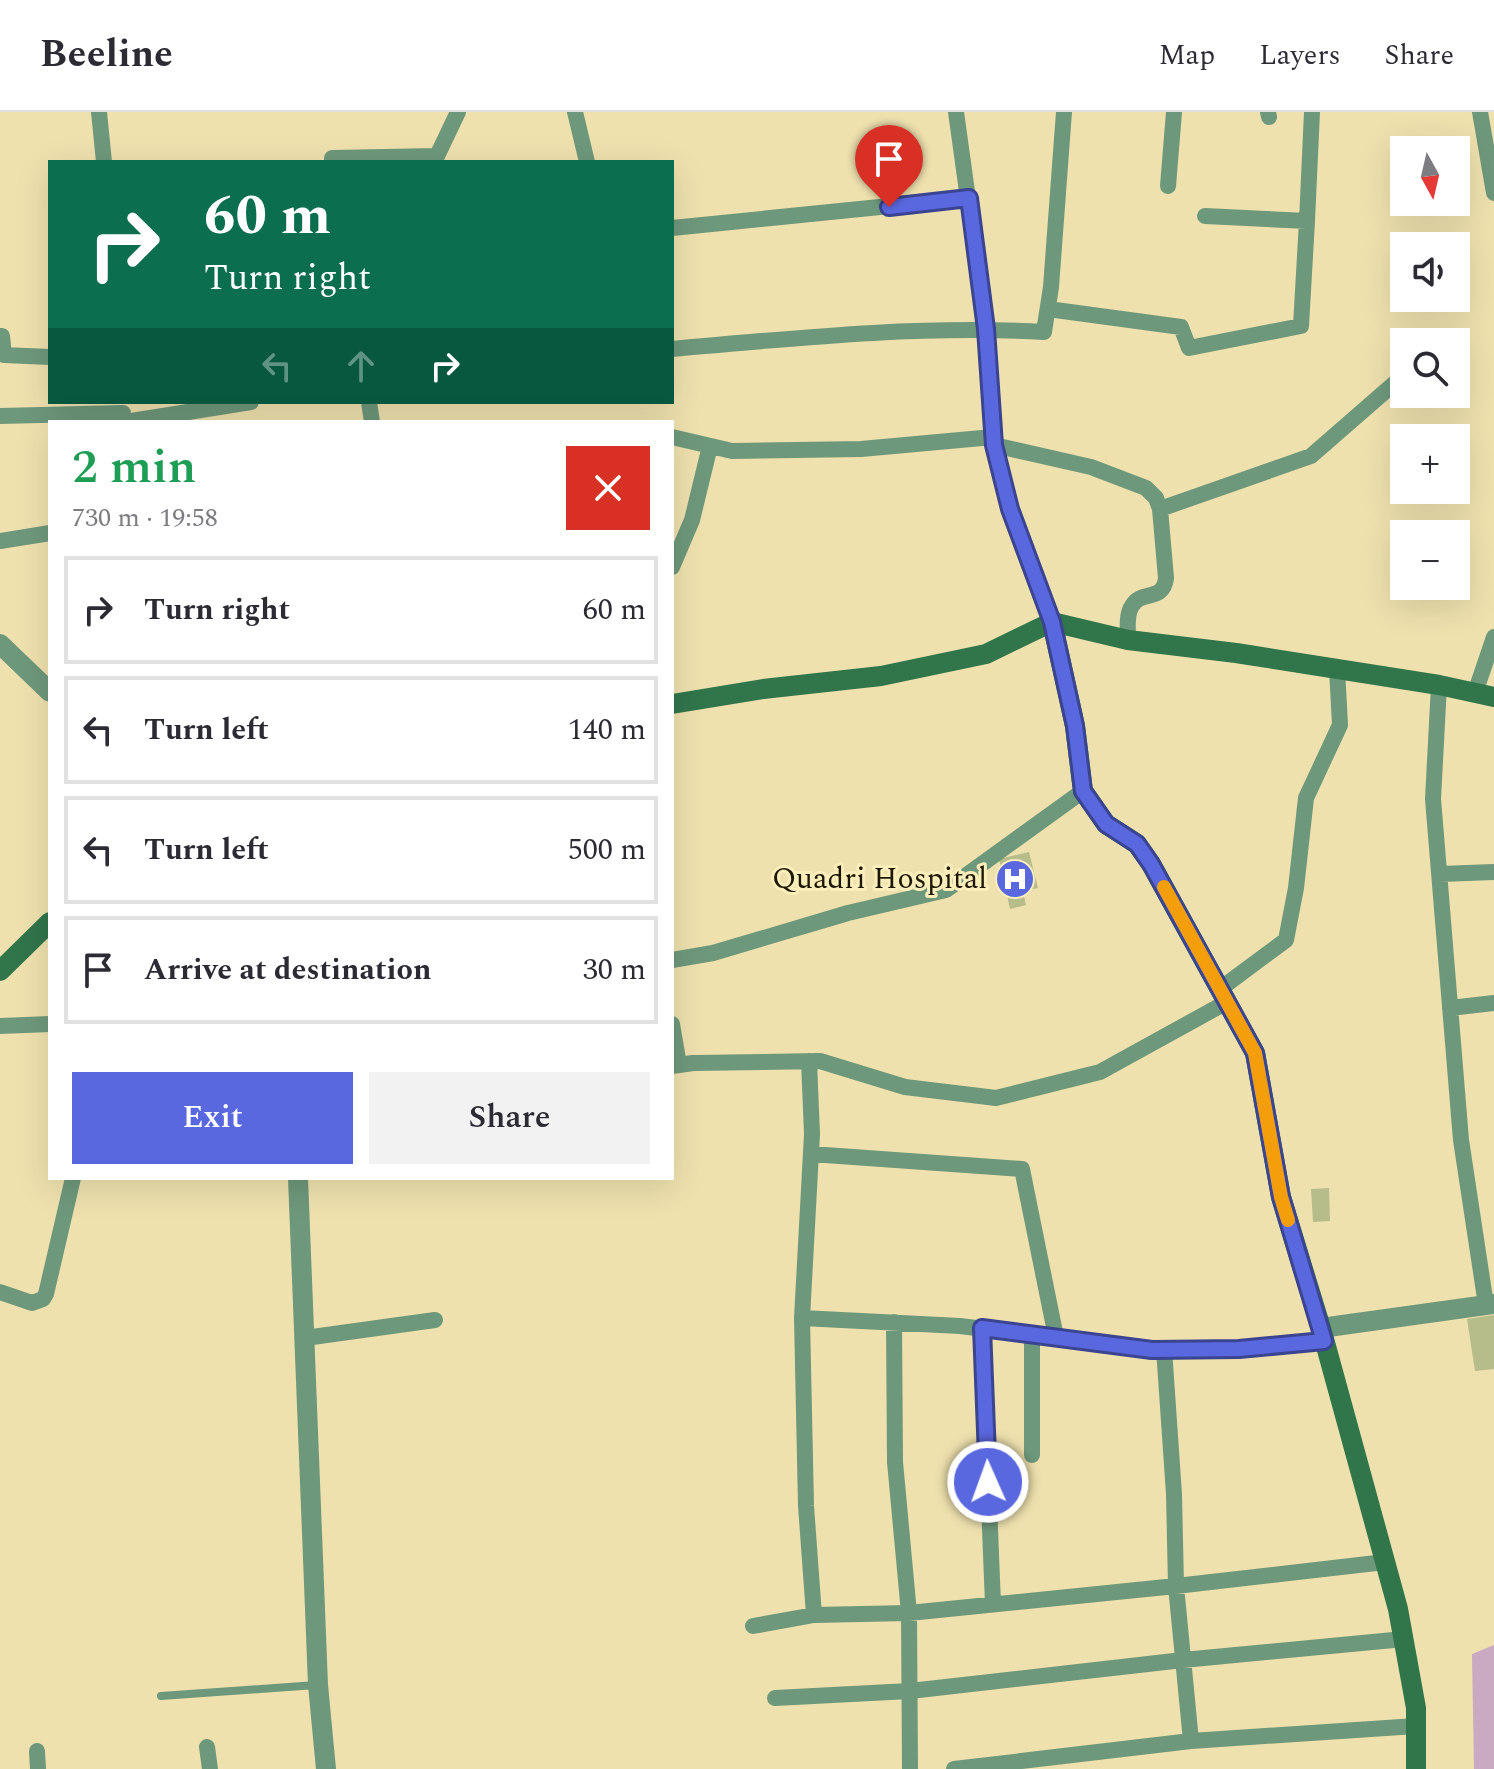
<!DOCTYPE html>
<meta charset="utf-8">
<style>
body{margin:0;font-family:Spectral,serif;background:#f2f2f3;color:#2b2b33;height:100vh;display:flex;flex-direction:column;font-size:30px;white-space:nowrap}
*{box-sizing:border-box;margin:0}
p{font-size:26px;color:#7c7c81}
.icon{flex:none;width:44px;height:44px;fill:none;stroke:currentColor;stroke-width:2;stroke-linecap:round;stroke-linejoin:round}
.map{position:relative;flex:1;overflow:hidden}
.side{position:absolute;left:48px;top:308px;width:626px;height:760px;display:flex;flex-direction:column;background:#fff;border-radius:0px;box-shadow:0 8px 32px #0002}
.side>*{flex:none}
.hud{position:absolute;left:48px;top:48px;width:626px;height:244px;border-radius:0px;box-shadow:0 8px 32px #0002;background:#0b6e4f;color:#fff;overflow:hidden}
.needle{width:52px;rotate:172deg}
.buttons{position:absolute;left:1390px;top:24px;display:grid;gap:16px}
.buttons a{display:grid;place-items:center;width:80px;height:80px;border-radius:0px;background:#fff;box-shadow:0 8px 32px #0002;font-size:40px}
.pin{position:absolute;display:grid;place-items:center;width:68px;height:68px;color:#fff;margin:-82px -34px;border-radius:50% 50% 50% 0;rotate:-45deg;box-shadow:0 0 8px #0007}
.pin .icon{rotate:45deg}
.me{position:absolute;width:88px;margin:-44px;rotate:358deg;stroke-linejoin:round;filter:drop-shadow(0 0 6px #0008)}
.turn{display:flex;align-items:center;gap:28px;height:168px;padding:0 24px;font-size:36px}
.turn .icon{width:104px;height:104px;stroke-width:2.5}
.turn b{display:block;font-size:56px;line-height:68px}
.lanes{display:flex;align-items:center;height:76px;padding:0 24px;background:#0003;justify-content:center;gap:40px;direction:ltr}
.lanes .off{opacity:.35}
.round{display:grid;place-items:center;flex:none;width:84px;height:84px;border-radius:0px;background:#f2f2f3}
.summary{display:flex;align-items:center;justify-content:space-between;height:136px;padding:0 24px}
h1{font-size:48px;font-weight:600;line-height:60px;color:#1e9e55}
.button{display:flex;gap:16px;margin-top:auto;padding:16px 24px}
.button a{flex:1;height:92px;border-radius:0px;background:#5a68df;color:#fff;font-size:32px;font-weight:600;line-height:92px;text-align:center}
.button a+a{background:#f2f2f3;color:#2b2b33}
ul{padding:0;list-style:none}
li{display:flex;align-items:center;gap:24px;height:108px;margin:0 16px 12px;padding:0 8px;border:4px solid #e1e1e2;border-radius:0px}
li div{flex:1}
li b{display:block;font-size:30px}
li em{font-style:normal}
header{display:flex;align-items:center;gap:48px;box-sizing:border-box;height:112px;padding:0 40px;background:#fff;border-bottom:2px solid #e1e1e2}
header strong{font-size:38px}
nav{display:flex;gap:44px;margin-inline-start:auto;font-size:28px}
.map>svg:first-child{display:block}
.green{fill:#caa9c2}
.building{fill:#b6bc8a}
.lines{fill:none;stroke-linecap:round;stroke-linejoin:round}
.service{stroke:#6e987b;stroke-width:8}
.minor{stroke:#6e987b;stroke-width:16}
.tertiary{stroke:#6e987b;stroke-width:20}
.secondary{stroke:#31754b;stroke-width:20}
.route-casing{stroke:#3a4491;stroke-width:20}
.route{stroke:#5a68df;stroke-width:14}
.slow{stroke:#f59e0b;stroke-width:14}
.labels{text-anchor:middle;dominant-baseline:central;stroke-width:6;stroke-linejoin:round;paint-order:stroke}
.poi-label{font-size:30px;fill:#1d1705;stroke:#fceebb;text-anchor:end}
</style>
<header>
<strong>Beeline</strong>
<nav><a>Map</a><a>Layers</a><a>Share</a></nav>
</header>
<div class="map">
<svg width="1494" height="1657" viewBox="0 0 1494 1657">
<rect width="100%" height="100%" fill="#efe1ae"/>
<path class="green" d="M1494,1533V1657H1474L1472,1542Z"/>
<path class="building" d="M1029,740L1038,776L1023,779L1026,793L1010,797L999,747Z
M1329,1076L1330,1109L1313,1110L1311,1077Z
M1494,1203V1257L1475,1259L1467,1207Z"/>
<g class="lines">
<path class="service" d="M161,1584L316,1573"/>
<path class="minor" d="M99,0L104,50
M575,0L587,50
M956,0L986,217L994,333L1010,397L1052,510
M1268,0L1269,5
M1480,0L1494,81
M332,50V46L437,44L458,0
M1168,74L1174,0
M1205,104L1307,109
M672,116L969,86
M1048,197L1181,215L1189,236L1301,214L1307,109L1312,0
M0,224H2L4,243L50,245
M672,237C795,226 921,213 1044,220L1051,175L1064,0
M369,290L372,310
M0,304L123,301
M125,310L251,290
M672,325L732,339L861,337L993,325
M994,333L1091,355L1146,376L1156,386L1160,397L1166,466C1163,491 1141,477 1132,494C1126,502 1128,518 1128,528
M1160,397L1311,344L1404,263
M0,429L50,421
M672,455L692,408L710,334
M1439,573L1433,687L1461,1028L1486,1193
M1475,581L1494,525
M1440,762L1494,760
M672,848L713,841L848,801L946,778L1083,679
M1220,877L1286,828L1296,776L1306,686L1340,613L1337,557
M1450,896L1494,891
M672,912L679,953
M0,914L50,912
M672,954L693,951L820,949L905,975L996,986L1100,960L1227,890
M811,1042L1022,1057L1056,1225
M0,1180L32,1191L43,1187L46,1182L73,1066
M802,1206L812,1022L809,949
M894,1210L895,1350L909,1501L910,1657
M982,1216L993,1492
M305,1226L435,1208
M1324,1229L1239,1237L1152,1238L960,1214L802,1206L806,1394L814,1503L909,1501L1176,1474L1385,1450
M1164,1237L1174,1382L1176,1474L1191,1629L1416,1614
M1032,1343V1222
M753,1514L814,1503
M775,1586L910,1579L1183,1548L1404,1527
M207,1635L210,1657
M37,1639L38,1657
M954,1657L1191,1629"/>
<path class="tertiary" d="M0,532L50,580
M298,1066L318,1573L326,1657
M1321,1216L1494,1192"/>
<path class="secondary" d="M1052,510L1075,614L1083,679L1106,712L1137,732L1151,752L1255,941L1281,1085L1321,1216L1398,1497L1416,1596V1657
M672,592L763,577L881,564L986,542L1052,510L1128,528L1236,541L1439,573L1494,585
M0,859L50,810"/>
</g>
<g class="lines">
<defs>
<path id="route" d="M889,95L969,86L986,217L994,333L1010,397L1052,510L1075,614L1083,679L1106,712L1137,732L1151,752L1255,941L1281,1085L1324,1229L1239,1237L1152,1238L982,1216L988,1370"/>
</defs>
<use href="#route" class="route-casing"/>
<use href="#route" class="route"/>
<path class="slow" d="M1164,775L1255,941L1281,1085L1288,1108"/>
</g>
<defs>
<symbol id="hospital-disc" viewBox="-11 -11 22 22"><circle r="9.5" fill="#5a68df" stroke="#fceebb"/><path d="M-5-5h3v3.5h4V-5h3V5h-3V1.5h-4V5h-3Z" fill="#fff"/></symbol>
</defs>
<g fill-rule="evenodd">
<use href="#hospital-disc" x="993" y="745" width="44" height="44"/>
</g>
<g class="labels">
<g class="poi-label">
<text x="987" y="767">Quadri Hospital</text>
</g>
</g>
</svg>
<div class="buttons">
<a><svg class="needle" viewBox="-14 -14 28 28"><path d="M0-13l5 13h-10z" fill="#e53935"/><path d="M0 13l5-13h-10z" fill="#7c7c81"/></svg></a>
<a><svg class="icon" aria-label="sound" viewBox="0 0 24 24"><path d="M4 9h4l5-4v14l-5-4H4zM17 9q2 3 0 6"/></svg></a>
<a><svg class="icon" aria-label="search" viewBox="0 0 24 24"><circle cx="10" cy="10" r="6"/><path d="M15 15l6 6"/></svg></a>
<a>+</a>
<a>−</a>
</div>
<div class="pin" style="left:889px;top:95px;background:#d93025"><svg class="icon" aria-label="arrive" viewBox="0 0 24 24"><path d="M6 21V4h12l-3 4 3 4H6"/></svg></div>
<svg class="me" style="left:988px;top:1370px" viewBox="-20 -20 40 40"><circle r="17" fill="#5a68df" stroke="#fff" stroke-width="3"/><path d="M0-11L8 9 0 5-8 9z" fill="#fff"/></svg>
<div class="hud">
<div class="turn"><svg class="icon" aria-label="right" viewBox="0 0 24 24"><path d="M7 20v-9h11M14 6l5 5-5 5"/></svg><div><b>60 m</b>Turn right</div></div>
<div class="lanes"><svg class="icon off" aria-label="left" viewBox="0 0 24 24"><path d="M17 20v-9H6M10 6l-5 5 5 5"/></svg><svg class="icon off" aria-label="ahead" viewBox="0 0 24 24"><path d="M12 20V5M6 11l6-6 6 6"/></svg><svg class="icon" aria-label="right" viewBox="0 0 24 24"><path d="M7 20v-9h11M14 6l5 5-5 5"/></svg></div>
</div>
<section class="side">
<div class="summary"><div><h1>2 min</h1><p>730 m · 19:58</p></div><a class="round" style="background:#d93025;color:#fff"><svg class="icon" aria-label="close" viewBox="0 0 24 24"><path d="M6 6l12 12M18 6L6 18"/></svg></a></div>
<ul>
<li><svg class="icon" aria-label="right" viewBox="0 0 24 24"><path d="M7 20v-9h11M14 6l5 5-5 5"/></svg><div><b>Turn right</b></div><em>60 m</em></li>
<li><svg class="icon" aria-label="left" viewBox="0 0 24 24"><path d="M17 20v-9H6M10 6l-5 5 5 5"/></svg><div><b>Turn left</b></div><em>140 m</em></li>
<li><svg class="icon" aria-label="left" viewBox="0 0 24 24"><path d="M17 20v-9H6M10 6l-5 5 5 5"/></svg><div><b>Turn left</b></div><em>500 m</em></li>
<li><svg class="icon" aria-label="arrive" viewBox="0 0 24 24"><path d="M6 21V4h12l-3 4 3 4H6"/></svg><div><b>Arrive at destination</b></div><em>30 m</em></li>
</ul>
<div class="button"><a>Exit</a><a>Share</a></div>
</section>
</div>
